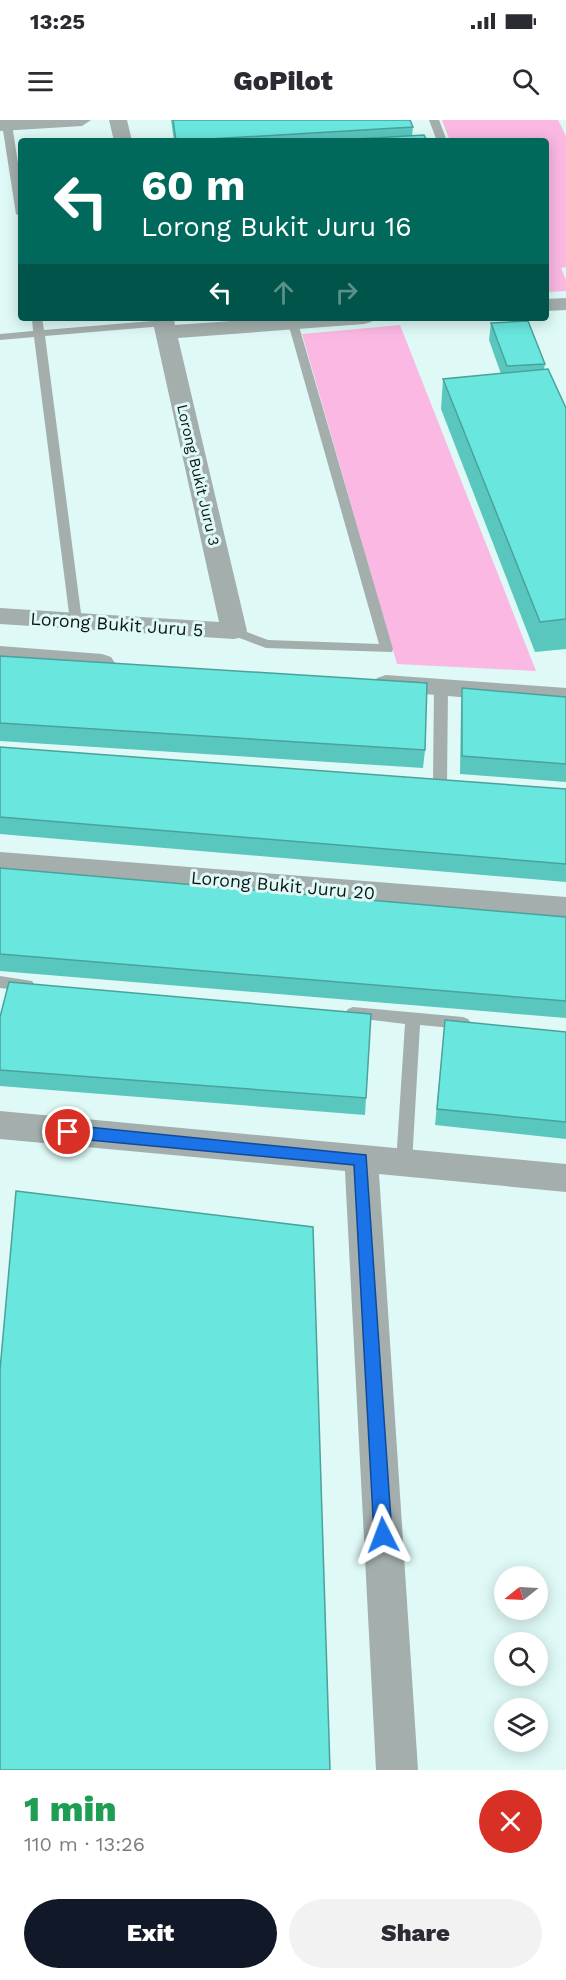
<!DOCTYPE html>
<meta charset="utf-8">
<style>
body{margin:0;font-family:"Work Sans",sans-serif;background:#f2f2f3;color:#2b2b33;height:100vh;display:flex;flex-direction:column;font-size:22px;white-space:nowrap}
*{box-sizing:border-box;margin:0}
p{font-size:20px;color:#7c7c81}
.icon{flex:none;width:33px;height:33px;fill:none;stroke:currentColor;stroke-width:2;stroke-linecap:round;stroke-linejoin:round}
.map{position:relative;height:1650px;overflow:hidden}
.sheet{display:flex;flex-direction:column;background:#fff;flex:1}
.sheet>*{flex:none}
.top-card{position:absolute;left:18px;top:18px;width:531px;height:183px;border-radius:6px;box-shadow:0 3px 15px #0003;background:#00695c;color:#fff;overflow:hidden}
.needle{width:39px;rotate:252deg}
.buttons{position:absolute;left:494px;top:1446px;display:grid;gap:12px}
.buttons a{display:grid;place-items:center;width:54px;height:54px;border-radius:50%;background:#fff;box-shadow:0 3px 15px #0003;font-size:30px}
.pin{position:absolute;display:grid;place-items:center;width:51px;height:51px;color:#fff;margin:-26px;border:3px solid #fff;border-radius:50%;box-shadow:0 2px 6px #0007}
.me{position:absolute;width:66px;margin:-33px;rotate:357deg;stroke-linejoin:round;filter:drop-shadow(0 0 4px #0008)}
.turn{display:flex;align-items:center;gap:21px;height:126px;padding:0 24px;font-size:27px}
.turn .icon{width:78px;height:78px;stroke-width:2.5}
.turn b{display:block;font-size:42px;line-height:51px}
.lanes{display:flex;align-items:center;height:57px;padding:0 24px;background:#0003;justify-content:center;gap:30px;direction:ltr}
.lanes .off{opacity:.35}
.round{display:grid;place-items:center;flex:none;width:63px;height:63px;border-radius:32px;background:#f2f2f3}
.summary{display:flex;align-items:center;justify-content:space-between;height:102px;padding:0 24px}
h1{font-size:36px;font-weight:800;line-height:45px;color:#1e9e55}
.button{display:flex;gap:12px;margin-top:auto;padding:12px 24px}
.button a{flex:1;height:69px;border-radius:36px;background:#111827;color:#fff;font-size:24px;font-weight:800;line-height:69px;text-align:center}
.button a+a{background:#f2f2f3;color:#2b2b33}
.status{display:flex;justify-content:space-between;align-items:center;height:42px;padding:0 30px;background:#fff;direction:ltr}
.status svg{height:16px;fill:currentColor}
header{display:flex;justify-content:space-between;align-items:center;height:78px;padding:0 24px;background:#fff;font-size:27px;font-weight:800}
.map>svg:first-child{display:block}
.green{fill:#fab8e2}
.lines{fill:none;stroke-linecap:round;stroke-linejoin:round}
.lane{fill:#a3aead;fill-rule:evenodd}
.street{fill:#a3aead;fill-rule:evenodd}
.wall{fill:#5ac7bf}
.building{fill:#69e7de;stroke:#4aa29b;stroke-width:1.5}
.route{fill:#1a73e8;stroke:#114b97;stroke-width:1.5}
.labels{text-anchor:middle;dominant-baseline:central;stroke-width:6;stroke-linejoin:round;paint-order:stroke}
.far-street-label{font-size:15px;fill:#0d1615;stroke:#def9f6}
.street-label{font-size:18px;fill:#0d1615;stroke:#def9f6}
</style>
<div class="status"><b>13:25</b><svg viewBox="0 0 49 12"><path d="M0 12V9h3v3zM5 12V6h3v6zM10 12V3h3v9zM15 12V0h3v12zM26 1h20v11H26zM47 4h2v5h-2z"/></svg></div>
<header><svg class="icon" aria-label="menu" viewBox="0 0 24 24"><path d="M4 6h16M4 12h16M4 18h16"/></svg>GoPilot<svg class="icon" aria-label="search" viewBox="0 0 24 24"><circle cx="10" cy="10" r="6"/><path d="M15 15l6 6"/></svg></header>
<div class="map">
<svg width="566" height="1650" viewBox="0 0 566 1650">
<rect width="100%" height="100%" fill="#def9f6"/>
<path class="green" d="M442,0H558L566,16V147L561,148L566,160V171L546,172V21H450Z
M400,205L536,551L397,544L302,214Z"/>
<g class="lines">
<path class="lane" d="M429,0H439L447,21H437Z
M7,1L12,4L21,63V97L16,94L2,4Z
M32,198H42L44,210L164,200L169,203L164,206L45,216L82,501L76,505L70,501L34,217L0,220V214L33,211Z
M293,200L298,203L393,529L392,532L266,528L229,514L228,511L234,507L268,520L379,524L288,203Z
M441,565L448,569L447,663L440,668L433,663L434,569Z
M0,856L32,861L35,865L32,869L27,871L0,868Z
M353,887L463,897L468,899L471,903L468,907L463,909L420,905L412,1043L410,1048L404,1050L398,1048L396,1043L405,904L348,897L345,893L348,889Z"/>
<path class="street" d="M0,0H91L82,6L0,11Z
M109,0H127L132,21H114Z
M566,178V190L546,191V179Z
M152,198H174L175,205L274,198H375L371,202L364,204L178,218L247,511L243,517L234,519L0,504V488L219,502Z
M0,526L102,534L111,537L115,543L111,549L102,552L0,544Z
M386,555L566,568V586L377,570L373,564L377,558Z
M0,732L566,777V799L0,754Z
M0,991L566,1044V1072L379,1054L418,1650H376L345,1051L0,1019Z"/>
</g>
<path class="wall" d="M171,0H410L413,7L412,16L427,21H174Z
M491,203L545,244L544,249L566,288V529L535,532L441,289L443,259L501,254L489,220Z
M0,536L425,630L423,648L0,621Z
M462,568L566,577V662L460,654L461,586Z
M0,627L566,669V762L0,714Z
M0,748L566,797V898L0,851Z
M371,894L365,995L0,966V897Z
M445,900L566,912V1019L435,1005Z"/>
<path class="building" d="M173,0H410L413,7L176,21Z
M424,15L427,21H322Z
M528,201L545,244L507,246L491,203Z
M548,249L566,288V499L540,502L443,259Z
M0,536L427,563L425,630L0,603Z
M462,568L566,577V644L462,636Z
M0,627L566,669V744L0,697Z
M0,748L566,797V881L0,834Z
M9,862L371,894L366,978L0,950V897Z
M445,900L566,912V1002L437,989Z
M16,1071L313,1107L330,1650H0V1250Z"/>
<path class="route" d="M68,1005L366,1035L392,1415L389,1421L383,1424L377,1421L374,1415L354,1045L68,1018L60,1012Z"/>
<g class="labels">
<g class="far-street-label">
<text transform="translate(198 355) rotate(77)">Lorong Bukit Juru 3</text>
</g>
<g class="street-label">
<text transform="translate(117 504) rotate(4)">Lorong Bukit Juru 5</text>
<text transform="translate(283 765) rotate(5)">Lorong Bukit Juru 20</text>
</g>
</g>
</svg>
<div class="buttons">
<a><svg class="needle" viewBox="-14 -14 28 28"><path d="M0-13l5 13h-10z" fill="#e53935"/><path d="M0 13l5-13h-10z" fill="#7c7c81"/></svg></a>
<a><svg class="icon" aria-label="search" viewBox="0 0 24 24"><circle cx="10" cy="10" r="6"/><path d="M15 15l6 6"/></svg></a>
<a><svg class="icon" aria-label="layers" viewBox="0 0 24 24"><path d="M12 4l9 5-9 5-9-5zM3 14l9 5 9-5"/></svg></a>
</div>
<div class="pin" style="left:68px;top:1012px;background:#d93025"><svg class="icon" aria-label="arrive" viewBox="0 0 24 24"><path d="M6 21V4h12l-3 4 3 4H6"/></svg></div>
<svg class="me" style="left:383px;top:1415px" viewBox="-20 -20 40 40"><path d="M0-17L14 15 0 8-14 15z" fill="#1a73e8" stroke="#fff" stroke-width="4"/></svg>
<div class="top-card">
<div class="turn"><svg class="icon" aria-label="left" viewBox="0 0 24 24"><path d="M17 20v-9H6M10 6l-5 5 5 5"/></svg><div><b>60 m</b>Lorong Bukit Juru 16</div></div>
<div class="lanes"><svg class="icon" aria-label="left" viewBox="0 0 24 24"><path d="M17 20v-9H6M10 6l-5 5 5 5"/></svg><svg class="icon off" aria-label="ahead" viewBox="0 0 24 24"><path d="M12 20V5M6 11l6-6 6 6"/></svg><svg class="icon off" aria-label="right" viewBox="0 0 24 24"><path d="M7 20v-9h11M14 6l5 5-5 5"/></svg></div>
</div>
</div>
<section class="sheet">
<div class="summary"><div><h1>1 min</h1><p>110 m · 13:26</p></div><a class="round" style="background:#d93025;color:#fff"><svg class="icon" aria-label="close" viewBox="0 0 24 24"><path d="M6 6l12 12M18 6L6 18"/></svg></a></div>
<div class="button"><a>Exit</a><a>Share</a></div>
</section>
